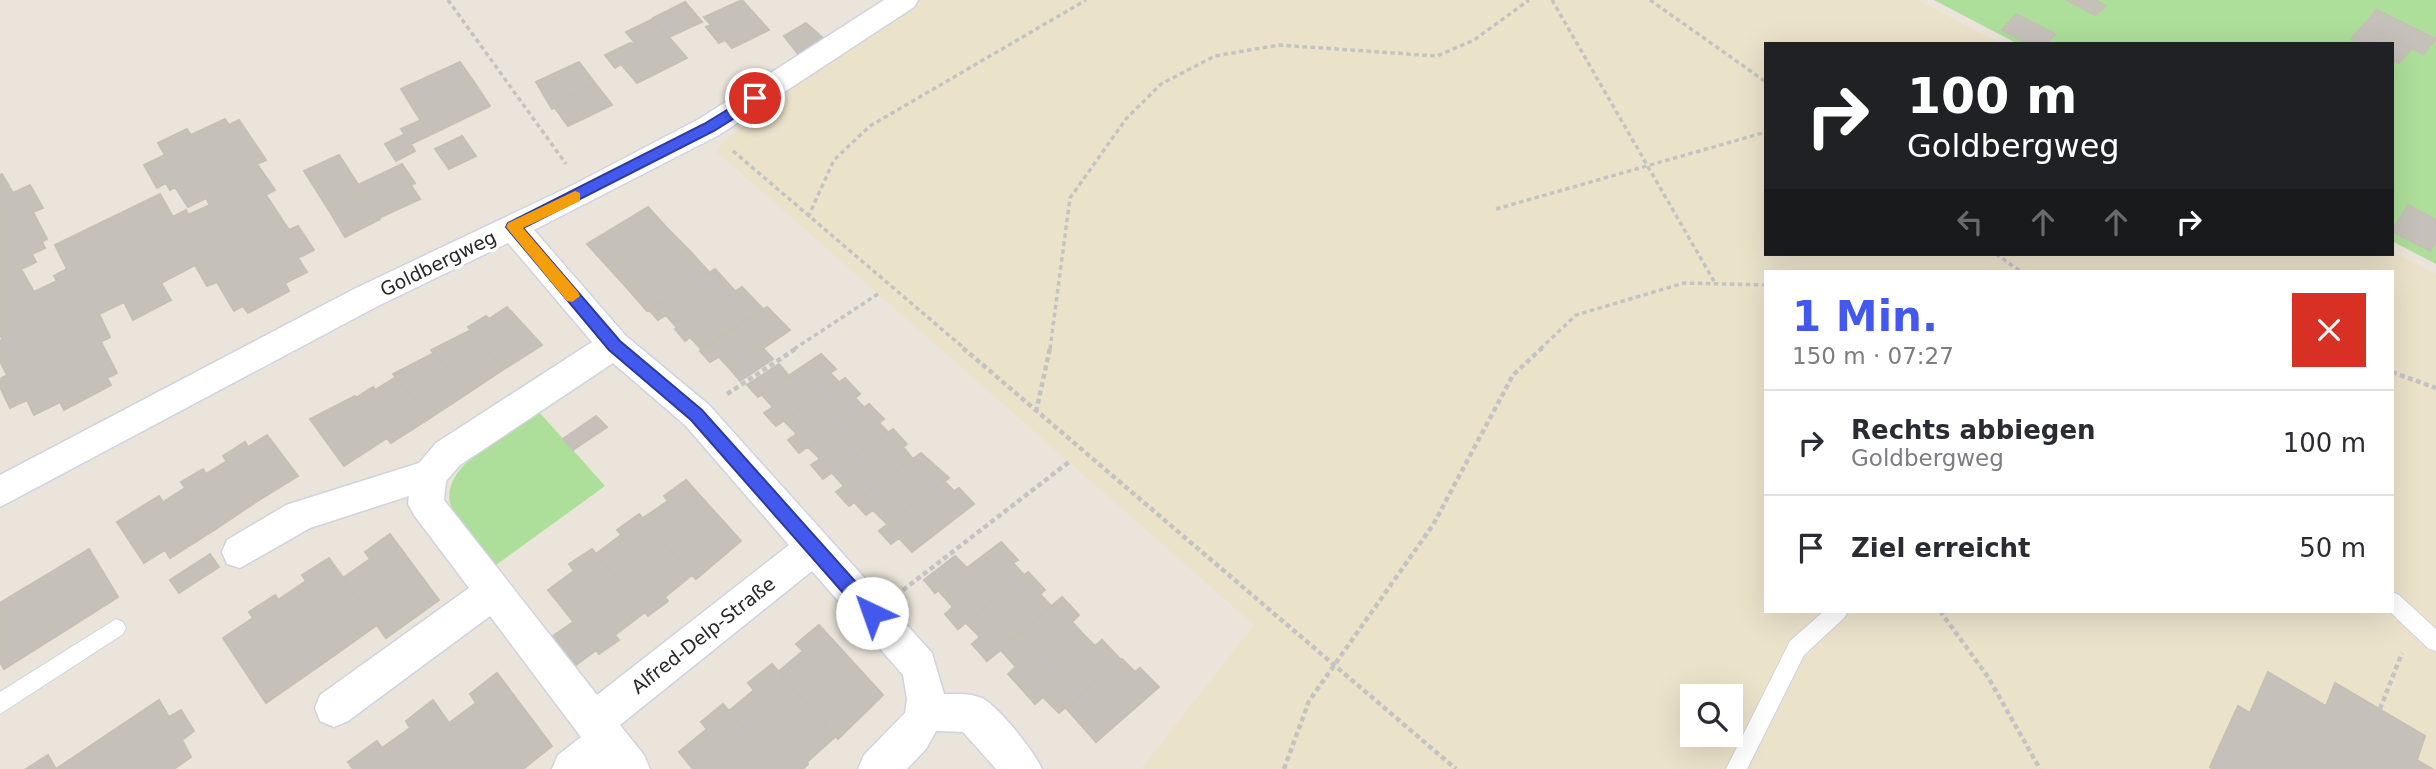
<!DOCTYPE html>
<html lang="de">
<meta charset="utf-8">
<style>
body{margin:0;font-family:"DejaVu Sans",sans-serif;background:#f7f7f7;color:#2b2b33;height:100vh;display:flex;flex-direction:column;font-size:26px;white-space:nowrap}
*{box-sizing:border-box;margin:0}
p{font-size:23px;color:#7c7c81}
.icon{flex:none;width:38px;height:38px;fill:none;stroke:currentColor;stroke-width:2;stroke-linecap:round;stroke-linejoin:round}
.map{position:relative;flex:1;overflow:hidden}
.details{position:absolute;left:1764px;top:270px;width:630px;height:343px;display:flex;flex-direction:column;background:#fff;border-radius:0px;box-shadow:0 7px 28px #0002}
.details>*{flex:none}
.top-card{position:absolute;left:1764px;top:42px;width:630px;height:214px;border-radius:0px;box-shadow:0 7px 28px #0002;background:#202124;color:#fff;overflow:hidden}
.controls{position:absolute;left:1680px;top:684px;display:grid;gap:14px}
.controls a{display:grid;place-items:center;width:63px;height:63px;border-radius:0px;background:#fff;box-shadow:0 7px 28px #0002;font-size:35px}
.pin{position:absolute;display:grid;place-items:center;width:60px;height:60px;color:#fff;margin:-30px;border:4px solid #fff;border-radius:50%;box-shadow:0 2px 7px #0007}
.me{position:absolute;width:77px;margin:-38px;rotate:318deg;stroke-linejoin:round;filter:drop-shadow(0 0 5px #0008)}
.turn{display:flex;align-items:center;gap:24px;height:147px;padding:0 28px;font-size:32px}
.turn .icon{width:91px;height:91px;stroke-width:2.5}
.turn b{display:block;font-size:49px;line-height:60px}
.lanes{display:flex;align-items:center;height:66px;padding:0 28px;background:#0003;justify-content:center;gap:35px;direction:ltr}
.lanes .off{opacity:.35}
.round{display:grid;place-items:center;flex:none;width:74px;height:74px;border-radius:0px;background:#f7f7f7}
.summary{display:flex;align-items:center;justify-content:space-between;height:119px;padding:0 28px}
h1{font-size:42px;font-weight:700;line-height:52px;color:#4359ee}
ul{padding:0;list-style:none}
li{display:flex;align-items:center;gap:21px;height:105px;padding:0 28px;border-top:2px solid #e1e1e2}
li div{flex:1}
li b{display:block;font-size:26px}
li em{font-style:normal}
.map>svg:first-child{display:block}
.education{fill:#ebe2ca;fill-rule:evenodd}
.green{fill:#adde9a}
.building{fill:#c5c1ba;stroke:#c5c0b4;stroke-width:2}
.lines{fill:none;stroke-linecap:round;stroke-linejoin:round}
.service-casing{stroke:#d0d2e0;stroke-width:2}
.minor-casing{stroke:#d0d2e0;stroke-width:3}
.path-far1{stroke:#c3c3c3;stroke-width:3.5;stroke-dasharray:4.5 3.5;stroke-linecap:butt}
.path{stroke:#c3c3c3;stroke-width:4.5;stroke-dasharray:5 3.5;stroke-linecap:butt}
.service{fill:#fff;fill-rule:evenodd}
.minor{fill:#fff;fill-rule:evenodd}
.route{fill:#4359ee;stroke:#2c3a9b;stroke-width:2}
.slow{fill:#f59e0b}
.labels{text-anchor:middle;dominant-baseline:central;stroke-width:7;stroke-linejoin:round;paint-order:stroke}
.street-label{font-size:19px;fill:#282828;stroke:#fff}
</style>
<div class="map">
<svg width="2436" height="769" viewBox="0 0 2436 769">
<rect width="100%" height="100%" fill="#eae4da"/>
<path class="education" d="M921,0H1918L2001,44H1766V254H2392V251L2436,274V769H1141L1254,625L717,152L723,142L852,43ZM1766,271H2392V611H1766ZM1692,696H1731V735H1692Z"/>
<path class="green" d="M1934,0H2436V264L2392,241V44H2018Z
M540,413L605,486L496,565L452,509C434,467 510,432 540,413Z"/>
<path class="building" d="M742,0L769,30L732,48L725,40L719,43L706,27L711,25L704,17Z
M2095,0L2106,6L2095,15L2069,1Z
M685,2L702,22L669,37L653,18Z
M2377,10L2436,39L2423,54L2371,28L2411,49L2399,63L2392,60V44H2360L2351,39Z
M2016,14L2055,34L2046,44H2028L2002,30Z
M653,19L687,58L637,83L621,64L615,68L605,55L630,43L636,44L626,32Z
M806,23L823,38L798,54L784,36Z
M460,62L474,82L414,110L401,89Z
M579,62L595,83L567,97L570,100L552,109L536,82Z
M474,82L490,106L430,135L414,110Z
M595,83L612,105L568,126L555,108L570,100L567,97Z
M225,119L229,125L239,120L266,160L257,164L275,190L266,195L289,230L298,226L314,250L298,258L307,272L285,283L289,291L248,313L243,306L234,311L217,282L207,286L195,265L161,283L171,300L133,320L124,302L99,314L110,337L101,342L117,373L107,378L111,385L64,410L60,402L34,415L27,400L10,408L0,387V379L7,375L0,361V341L3,339L0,336V175L2,174L13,193L30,185L43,208L33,212L47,239L42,242L45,248L32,254L36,262L21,269L34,292L57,281L54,276L67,269L55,245L160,194L173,217L186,210L188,215L210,205L206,198L188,207L175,187L170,190L166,183L157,188L144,165L165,155L158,143L187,129L191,135Z
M421,120L430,135L411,144L401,129Z
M405,134L415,151L396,161L385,144Z
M462,136L476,156L449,169L435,149Z
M339,155L365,195L330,212L304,171Z
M402,164L415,183L411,185L420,199L379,218L358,185Z
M365,195L380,219L345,237L330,212Z
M2408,205L2436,220V242L2430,251L2392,231Z
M648,207L668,229L607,266L587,244Z
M668,229L689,250L627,288L607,266Z
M689,250L709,272L647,311L627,288Z
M715,269L735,291L677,328L666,315L658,320L649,310Z
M742,287L763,309L701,349L690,337L685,341L675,329Z
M507,307L542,345L504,369L468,327L486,316L489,319Z
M767,307L790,330L731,370L719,357L710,362L700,351Z
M471,330L504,369L468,393L431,350Z
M763,348L773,359L740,381L731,370Z
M434,353L468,393L430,418L393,374Z
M821,354L836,369L830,373L839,382L776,426L764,413L773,407L761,394Z
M779,364L789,376L758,397L747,385Z
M396,377L430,418L391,443L356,398L373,387L375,390Z
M845,378L860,394L855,398L864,407L799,453L788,440L797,434L784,421Z
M355,396L387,438L344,466L310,419Z
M869,404L884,419L879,423L888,432L823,479L811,465L820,459L808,447Z
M596,416L607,427L573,450L563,439Z
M893,429L907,444L903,447L913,459L849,506L836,492L844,486L832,473Z
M267,435L298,476L256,502L223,456L245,442L248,447Z
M921,453L949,478L887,524L873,510L866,515L854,502Z
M227,461L256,502L214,530L181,482L203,469L206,474Z
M686,480L741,541L696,579L643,518L668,501L664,496Z
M944,481L954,491L959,488L974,504L912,552L899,538L891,544L879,531Z
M185,488L214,530L170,558L165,550L144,563L117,522L159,496L163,502Z
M639,514L692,575L665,597L668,601L648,616L596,554L621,535L617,530Z
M390,534L439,600L386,638L343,578L370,559L365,552Z
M1001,542L1018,560L1013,563L1024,575L958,629L945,614L953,607L938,590Z
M89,549L118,597L55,637L28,586Z
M592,549L645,612L615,635L619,640L599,654L548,590L574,571L569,564Z
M210,554L219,567L179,593L170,580Z
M955,556L967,568L935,593L924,580Z
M329,558L377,625L322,664L278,600L306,581L302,575Z
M1028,572L1045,590L1040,594L1052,607L987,661L972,644L980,637L966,623Z
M28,586L55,637L4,669L0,662V603Z
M275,595L322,664L266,703L223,638L253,618L249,612Z
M1062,597L1079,615L1072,622L1084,635L1020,687L1008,674L1016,667L1000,649Z
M573,622L596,650L576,665L553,636Z
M819,625L883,695L838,739L779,671L803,651L796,644Z
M1084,635L1095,646L1102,640L1121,660L1059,713L1043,697L1035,704L1020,687Z
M1122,659L1135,672L1140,668L1159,687L1096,742L1066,708Z
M772,664L835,737L807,762L808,764L803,769H777L729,711L754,690L748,683Z
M2268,672L2326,706L2335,683L2425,736L2417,760L2432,769H2212L2210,767L2238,706L2250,713Z
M497,673L552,746L523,769H482L449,723L476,703L470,694Z
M159,700L169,717L181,710L194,731L182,740L191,757L174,769H56Z
M433,700L449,723L482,769H397L382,748L410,728L406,721Z
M723,704L729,711L777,769H693L679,752L707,729L701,722Z
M377,741L397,769H353L348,762Z
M48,755L56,769H26Z"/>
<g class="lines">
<defs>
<path id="service" d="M2392,592L2399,595L2436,629V651L2429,649L2389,611H2392Z
M1824,611H1848L1845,617L1804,655L1747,769H1726L1790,641Z
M116,619L123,622L126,628L123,634L0,714V692Z"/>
<path id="minor" d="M884,0H918L914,7L719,135L534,230L626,336L709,405L932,653L944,694C957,694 970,693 982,698C999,707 1034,751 1042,769H996L963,732L936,731L926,749L907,769H858L864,755L905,713L907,699L903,675L812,571L620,725L644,755L650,769H552L558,755L581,737L490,616L348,721L334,727L320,721L315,708L320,695L469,588L414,515L408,504L409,496L310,528L240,568L227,564L222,552L227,540L286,505L419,463L436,443L592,342L508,243L376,307L0,507V475L354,289L575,184L699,119ZM613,363L685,425L789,545L597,695L444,500L446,481L460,465Z"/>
</defs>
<use href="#service" class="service-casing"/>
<use href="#minor" class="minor-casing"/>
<path class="path-far1" d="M448,0L566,164
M1552,0L1715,283
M1650,0L1766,82
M733,151L965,349
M1496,209L1766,132
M808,217L834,160L870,126L1086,0
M1996,254L2020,271
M794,349L878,294
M1050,349L1070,198L1126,119L1161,84L1215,56L1279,45L1437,56L1474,40L1529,0
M1540,349L1576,315L1684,283L1766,285"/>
<path class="path" d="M963,348L1456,769
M2392,372L2436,388
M727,394L797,348
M1036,412L1050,348
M903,590L1069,462
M1940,611L1988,677L2040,769
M2380,709L2402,653
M1284,769L1309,701L1433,525L1513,375L1542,348"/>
<use href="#service" class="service"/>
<use href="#minor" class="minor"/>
</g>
<path class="route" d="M755,93L762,98L760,102L714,131L523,228L620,341L702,410L879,608L881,613L879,619L872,622L866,619L691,420L609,350L506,227L508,223L704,124Z"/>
<path class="slow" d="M575,191L580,193V201L523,228L578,292L580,296L572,302L567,301L506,227L508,223Z"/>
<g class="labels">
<g class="street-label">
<text transform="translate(438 263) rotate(-26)">Goldbergweg</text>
<text transform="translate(703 635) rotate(-38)">Alfred-Delp-Straße</text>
</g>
</g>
</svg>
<div class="controls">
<a><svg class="icon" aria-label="search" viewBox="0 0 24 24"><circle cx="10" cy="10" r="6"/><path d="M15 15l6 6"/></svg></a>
</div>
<div class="pin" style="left:755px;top:98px;background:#d93025"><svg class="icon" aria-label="arrive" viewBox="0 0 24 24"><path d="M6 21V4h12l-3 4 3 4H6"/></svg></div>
<svg class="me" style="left:872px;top:613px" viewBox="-20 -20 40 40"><circle r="19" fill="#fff"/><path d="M0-13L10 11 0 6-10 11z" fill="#4359ee"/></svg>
<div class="top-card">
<div class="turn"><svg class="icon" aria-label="right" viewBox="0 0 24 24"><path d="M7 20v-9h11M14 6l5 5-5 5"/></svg><div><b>100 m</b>Goldbergweg</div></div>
<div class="lanes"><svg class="icon off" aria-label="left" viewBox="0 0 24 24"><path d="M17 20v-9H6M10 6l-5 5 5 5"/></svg><svg class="icon off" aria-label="ahead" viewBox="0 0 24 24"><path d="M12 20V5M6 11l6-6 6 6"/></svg><svg class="icon off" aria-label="ahead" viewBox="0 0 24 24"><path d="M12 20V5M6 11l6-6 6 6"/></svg><svg class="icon" aria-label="right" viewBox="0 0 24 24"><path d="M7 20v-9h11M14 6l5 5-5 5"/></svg></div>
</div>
<section class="details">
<div class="summary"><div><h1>1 Min.</h1><p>150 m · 07:27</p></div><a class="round" style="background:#d93025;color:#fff"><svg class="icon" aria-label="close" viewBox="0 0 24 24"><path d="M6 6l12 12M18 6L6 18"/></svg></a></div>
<ul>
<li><svg class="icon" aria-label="right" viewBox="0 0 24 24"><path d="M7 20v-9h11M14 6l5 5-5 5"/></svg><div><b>Rechts abbiegen</b><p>Goldbergweg</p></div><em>100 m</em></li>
<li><svg class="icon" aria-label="arrive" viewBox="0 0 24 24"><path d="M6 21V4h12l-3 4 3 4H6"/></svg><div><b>Ziel erreicht</b></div><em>50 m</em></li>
</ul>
</section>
</div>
